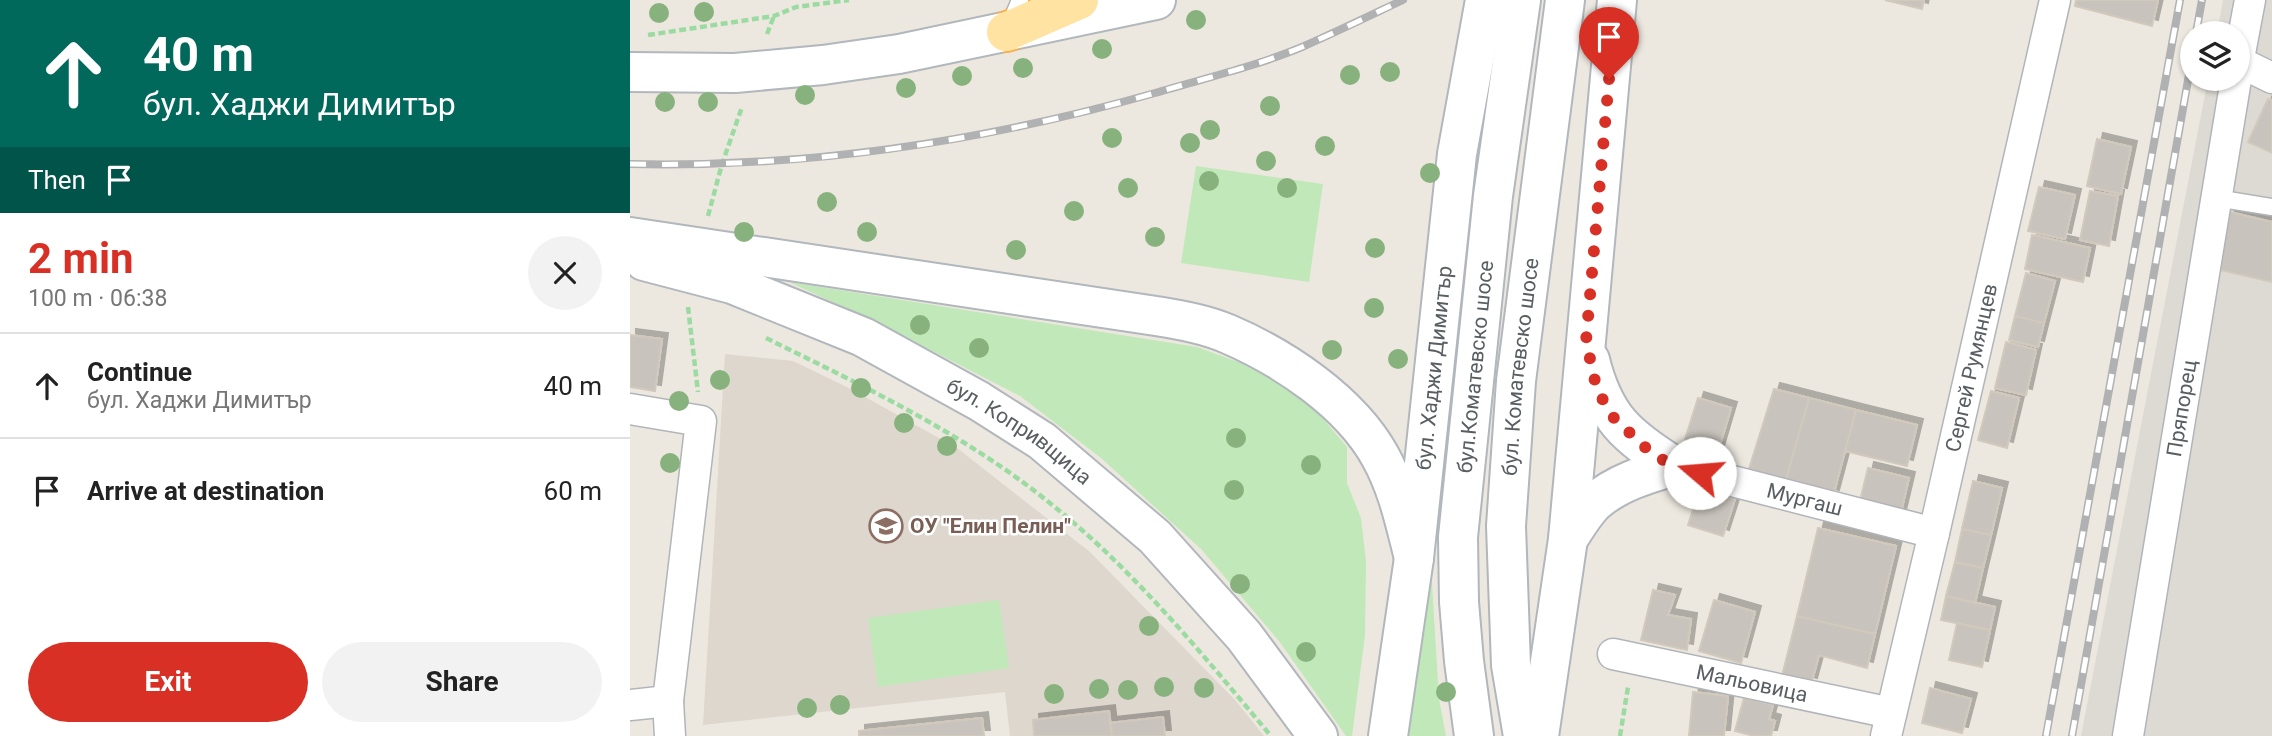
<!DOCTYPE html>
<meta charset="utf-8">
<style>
body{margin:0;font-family:Roboto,sans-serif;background:#f2f2f2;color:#222;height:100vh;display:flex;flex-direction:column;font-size:26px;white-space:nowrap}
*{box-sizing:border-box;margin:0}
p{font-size:23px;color:#767676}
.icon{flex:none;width:38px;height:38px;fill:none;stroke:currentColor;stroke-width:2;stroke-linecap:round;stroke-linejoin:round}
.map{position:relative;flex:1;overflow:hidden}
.panel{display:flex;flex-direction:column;background:#fff;width:630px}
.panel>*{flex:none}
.banner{background:#00695c;color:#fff;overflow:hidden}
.fabs{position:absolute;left:1550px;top:21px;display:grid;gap:14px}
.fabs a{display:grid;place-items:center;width:70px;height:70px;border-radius:50%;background:#fff;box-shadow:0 2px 5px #0004;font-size:35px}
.pin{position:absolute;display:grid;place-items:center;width:60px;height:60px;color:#fff;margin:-72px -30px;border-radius:50% 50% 50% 0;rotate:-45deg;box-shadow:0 0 7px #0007}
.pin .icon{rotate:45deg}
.me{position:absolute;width:77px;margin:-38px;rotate:288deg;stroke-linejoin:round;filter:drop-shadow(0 0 5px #0008)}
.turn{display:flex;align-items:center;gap:24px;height:147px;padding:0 28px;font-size:32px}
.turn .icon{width:91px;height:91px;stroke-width:2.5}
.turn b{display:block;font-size:49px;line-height:60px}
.then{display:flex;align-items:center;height:66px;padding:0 28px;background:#0003;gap:14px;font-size:26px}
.round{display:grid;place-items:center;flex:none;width:74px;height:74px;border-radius:37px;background:#f2f2f2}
.head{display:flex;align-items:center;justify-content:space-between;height:119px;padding:0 28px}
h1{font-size:42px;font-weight:700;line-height:52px;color:#d93025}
.button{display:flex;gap:14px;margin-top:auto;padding:14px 28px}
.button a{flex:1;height:80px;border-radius:42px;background:#d93025;color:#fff;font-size:28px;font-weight:700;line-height:80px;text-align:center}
.button a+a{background:#f2f2f2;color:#222}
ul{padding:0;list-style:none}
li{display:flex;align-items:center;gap:21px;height:105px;padding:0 28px;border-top:2px solid #e0e0e0}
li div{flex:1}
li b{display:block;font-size:26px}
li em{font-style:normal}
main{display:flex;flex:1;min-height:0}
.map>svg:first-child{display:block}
.industrial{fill:#dddad4}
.education{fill:#ddd7ce}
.green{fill:#c0e8b9}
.building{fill:#c8c3bc;stroke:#d2c9bd;stroke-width:2;filter:url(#shadow)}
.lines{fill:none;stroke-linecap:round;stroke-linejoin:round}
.service-casing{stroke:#b1b5b9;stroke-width:19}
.minor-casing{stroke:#b1b5b9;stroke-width:33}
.secondary-casing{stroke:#b1b7bc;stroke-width:42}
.primary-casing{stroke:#feb047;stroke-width:42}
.path{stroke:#9bdba2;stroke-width:4.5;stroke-dasharray:7 3.5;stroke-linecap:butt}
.service{stroke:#fff;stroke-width:16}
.minor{stroke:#fff;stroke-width:30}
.secondary{stroke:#fff;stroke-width:38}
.primary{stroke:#ffe3a3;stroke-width:38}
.rail-casing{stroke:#b0b1b2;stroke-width:8}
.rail{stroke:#fff;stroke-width:5;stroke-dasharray:16;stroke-linecap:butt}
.tree{fill:#88b27d}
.route{stroke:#d93025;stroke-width:12;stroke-dasharray:0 21.6}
.labels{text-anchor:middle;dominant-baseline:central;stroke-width:5;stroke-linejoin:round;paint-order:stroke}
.street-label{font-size:21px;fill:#585e62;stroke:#fff}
.education-label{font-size:21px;font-weight:bold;fill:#785e54;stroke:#fff;text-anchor:start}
</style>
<main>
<section class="panel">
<div class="banner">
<div class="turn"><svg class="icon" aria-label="ahead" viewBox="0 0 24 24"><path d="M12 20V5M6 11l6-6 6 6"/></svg><div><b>40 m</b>бул. Хаджи Димитър</div></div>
<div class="then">Then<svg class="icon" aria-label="arrive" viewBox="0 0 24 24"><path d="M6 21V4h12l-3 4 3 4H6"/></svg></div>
</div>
<div class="head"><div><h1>2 min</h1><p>100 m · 06:38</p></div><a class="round"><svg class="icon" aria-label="close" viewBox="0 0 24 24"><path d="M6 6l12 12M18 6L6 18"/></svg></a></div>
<ul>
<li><svg class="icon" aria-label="ahead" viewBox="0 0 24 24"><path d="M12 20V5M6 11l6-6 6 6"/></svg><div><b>Continue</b><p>бул. Хаджи Димитър</p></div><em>40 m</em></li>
<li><svg class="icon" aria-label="arrive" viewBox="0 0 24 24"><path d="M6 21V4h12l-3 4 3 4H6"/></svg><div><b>Arrive at destination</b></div><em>60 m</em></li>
</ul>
<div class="button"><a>Exit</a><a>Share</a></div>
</section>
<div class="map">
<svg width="1642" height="736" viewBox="0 0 1642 736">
<defs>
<filter id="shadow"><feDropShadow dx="6" dy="-6" stdDeviation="0" flood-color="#0004"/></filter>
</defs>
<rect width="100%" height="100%" fill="#ede8df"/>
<path class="industrial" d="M1593,0H1642V736H1451L1578,79H1608V33H1587Z"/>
<path class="education" d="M95,354L163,361L219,388L327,448L460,552L606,701L634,736H380L375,692L73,725Z"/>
<path class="green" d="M566,166L693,184L679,282L551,263Z
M159,282L567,347L630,370L683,407L717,447V483L731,518L736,561L735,635L722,736H716L649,641L571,549L471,458L390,396L248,323Z
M801,567L809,699L816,736H778Z
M369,600L379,668L248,687L238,618Z"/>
<path class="building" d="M1255,0H1294L1292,9Z
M1446,0H1528L1522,26L1445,6Z
M1638,99L1642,100V153L1618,142Z
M1467,139L1501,147L1491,194L1457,186Z
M1409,187L1445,195L1435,239L1398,231Z
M1460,191L1488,196L1479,246L1450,240Z
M1600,212L1642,222V282L1586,269Z
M1402,235L1460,248L1453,282L1395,269Z
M1396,273L1425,281L1414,323L1385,316Z
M1385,316L1414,323L1408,347L1379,340Z
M0,335L32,339L25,391L0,387Z
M1376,342L1406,350L1396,395L1365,388Z
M1144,389L1179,398L1155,483L1118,472Z
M1361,391L1389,398L1377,448L1348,440Z
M1068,398L1101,408L1085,462L1051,452Z
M1179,398L1226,410L1203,496L1155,483Z
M1226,410L1287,425L1277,466L1215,451Z
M1238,468L1279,478L1270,516L1229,505Z
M1343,481L1372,488L1361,535L1332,529Z
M1070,488L1105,499L1093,536L1058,525Z
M1188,528L1266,546L1245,634L1167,616Z
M1332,529L1361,535L1353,568L1325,562Z
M1325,562L1353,568L1345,603L1316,596Z
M1023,590L1045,595L1038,615L1061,619L1057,650L1011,640Z
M1316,596L1365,607L1360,630L1311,620Z
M1084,600L1125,612L1111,663L1069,651Z
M1167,616L1245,634L1237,668L1189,655L1181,684L1152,676Z
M1327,623L1360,630L1352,667L1319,660Z
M1300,688L1341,699L1332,733L1292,723Z
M1063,692L1098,696L1094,736H1059Z
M1114,698L1143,705L1139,719L1145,721L1141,736H1124L1105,731Z
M479,711L482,736H404L403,720Z
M533,717L535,736H482L480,723Z
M352,718L354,736H229V731Z"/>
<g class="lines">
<defs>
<path id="service" d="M379,26L390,0
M1586,198L1642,207"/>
<g id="minor">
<path d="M1609,62L1642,78"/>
<path d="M1608,64L1620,0"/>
<path d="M0,409L71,421L38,701L40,736"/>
<path id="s1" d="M1044,466L1304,533"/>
<path id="s2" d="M983,654L1261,713"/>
<path d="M0,705L38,701"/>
<path id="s3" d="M1256,736L1304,533L1425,0"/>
<path id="s4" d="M1498,736L1606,79"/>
</g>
<g id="secondary">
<path d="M0,72L105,73L193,65L269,54L526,0"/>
<path d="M0,237L526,316C550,320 575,324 598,334C654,358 720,402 750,456C768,488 775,523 784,558"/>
<path id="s5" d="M14,261L102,284L233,337L349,401L412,441L525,537L614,636L688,736"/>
<path d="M960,360C974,417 996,436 1044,466"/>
<path d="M938,539C946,527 954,513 964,503C986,483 1017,474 1044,466"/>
<path id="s6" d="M758,736L784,558L827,154L855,0"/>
<path id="s7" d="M844,736L834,661L829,602L828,537L863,196L891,0"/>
<path id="s8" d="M893,736L881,665L876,526L886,381L935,0"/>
<path d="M909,736L938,539L987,0"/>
</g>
<path id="primary" d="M376,32L449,0"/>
</defs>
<use href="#service" class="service-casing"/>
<use href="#minor" class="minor-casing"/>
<use href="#secondary" class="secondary-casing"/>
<use href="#primary" class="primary-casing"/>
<path class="path" d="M137,34L144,16
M18,35L144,16L166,7L219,0
M78,216L92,164L112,107
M58,307L68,392
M136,338C235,387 335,434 421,504C505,571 573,655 641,736
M990,736L998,687"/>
<use href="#service" class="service"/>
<use href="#minor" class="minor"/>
<use href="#secondary" class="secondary"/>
<use href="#primary" class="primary"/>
<defs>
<path id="rail" d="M1566,33L1572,0
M0,164C180,168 352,142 525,93C572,79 627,66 672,47C706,32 739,16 773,0
M1416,736L1550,0
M1442,736L1563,52"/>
</defs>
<use href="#rail" class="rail-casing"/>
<use href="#rail" class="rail"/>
</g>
<g class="tree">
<circle cx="74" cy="12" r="10"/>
<circle cx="29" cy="13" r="10"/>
<circle cx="566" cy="20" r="10"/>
<circle cx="472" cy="49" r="10"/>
<circle cx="393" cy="68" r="10"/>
<circle cx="760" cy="72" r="10"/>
<circle cx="720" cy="75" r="10"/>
<circle cx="332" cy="76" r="10"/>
<circle cx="276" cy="88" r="10"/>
<circle cx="175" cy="95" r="10"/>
<circle cx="35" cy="102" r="10"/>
<circle cx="78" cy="102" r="10"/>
<circle cx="640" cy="106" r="10"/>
<circle cx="580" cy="130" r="10"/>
<circle cx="482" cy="138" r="10"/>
<circle cx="560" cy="143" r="10"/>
<circle cx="695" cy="146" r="10"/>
<circle cx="636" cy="161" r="10"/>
<circle cx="800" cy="173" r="10"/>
<circle cx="579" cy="181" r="10"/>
<circle cx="498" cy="188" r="10"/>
<circle cx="657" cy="188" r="10"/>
<circle cx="197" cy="202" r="10"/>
<circle cx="444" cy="211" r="10"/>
<circle cx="114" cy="232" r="10"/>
<circle cx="237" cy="232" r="10"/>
<circle cx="525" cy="237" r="10"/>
<circle cx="745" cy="248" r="10"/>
<circle cx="386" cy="250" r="10"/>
<circle cx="744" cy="308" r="10"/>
<circle cx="290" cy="325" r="10"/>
<circle cx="349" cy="348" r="10"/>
<circle cx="702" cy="350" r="10"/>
<circle cx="768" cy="359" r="10"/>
<circle cx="90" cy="380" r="10"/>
<circle cx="231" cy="388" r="10"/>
<circle cx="49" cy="401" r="10"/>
<circle cx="274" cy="423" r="10"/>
<circle cx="606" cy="438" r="10"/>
<circle cx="317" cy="446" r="10"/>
<circle cx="40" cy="463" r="10"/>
<circle cx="681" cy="465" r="10"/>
<circle cx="604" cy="490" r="10"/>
<circle cx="610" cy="584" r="10"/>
<circle cx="519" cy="626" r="10"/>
<circle cx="676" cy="652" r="10"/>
<circle cx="534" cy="687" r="10"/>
<circle cx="574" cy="688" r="10"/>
<circle cx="469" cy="689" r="10"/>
<circle cx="498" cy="690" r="10"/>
<circle cx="816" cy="692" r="10"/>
<circle cx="424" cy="694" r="10"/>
<circle cx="210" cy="705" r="10"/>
<circle cx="177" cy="708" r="10"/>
</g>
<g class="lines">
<path class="route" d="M979,79L956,341L967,390L984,418L1018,450L1044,467L1070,473"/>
</g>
<defs>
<symbol id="school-ring" viewBox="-11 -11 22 22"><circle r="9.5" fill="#fff" stroke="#8d6e63" stroke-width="1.5"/><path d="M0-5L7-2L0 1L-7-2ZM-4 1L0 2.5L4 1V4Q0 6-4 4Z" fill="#8d6e63"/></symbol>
</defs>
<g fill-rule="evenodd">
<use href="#school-ring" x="237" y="507" width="38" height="38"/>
</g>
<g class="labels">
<g class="street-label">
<text stroke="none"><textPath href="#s6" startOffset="371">бул. Хаджи Димитър</textPath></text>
<text stroke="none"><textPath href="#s7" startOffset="371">бул.Коматевско шосе</textPath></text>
<text stroke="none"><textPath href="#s8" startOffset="371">бул. Коматевско шосе</textPath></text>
<text stroke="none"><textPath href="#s3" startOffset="378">Сергей Румянцев</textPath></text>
<text stroke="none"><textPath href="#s4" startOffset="332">Пряпорец</textPath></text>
<text stroke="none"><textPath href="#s5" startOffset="415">бул. Копривщица</textPath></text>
<text stroke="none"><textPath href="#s1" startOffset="135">Мургаш</textPath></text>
<text stroke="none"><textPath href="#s2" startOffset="142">Мальовица</textPath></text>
</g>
<g class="education-label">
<text x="280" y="526">ОУ "Елин Пелин"</text>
</g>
</g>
</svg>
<div class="fabs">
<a><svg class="icon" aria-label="layers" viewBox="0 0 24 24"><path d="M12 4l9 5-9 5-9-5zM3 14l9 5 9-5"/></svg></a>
</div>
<div class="pin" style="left:979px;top:79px;background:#d93025"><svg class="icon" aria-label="arrive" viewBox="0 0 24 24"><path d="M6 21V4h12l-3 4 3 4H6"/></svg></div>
<svg class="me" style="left:1070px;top:473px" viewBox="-20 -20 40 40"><circle r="19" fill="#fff"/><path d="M0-13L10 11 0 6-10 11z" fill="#d93025"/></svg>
</div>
</main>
